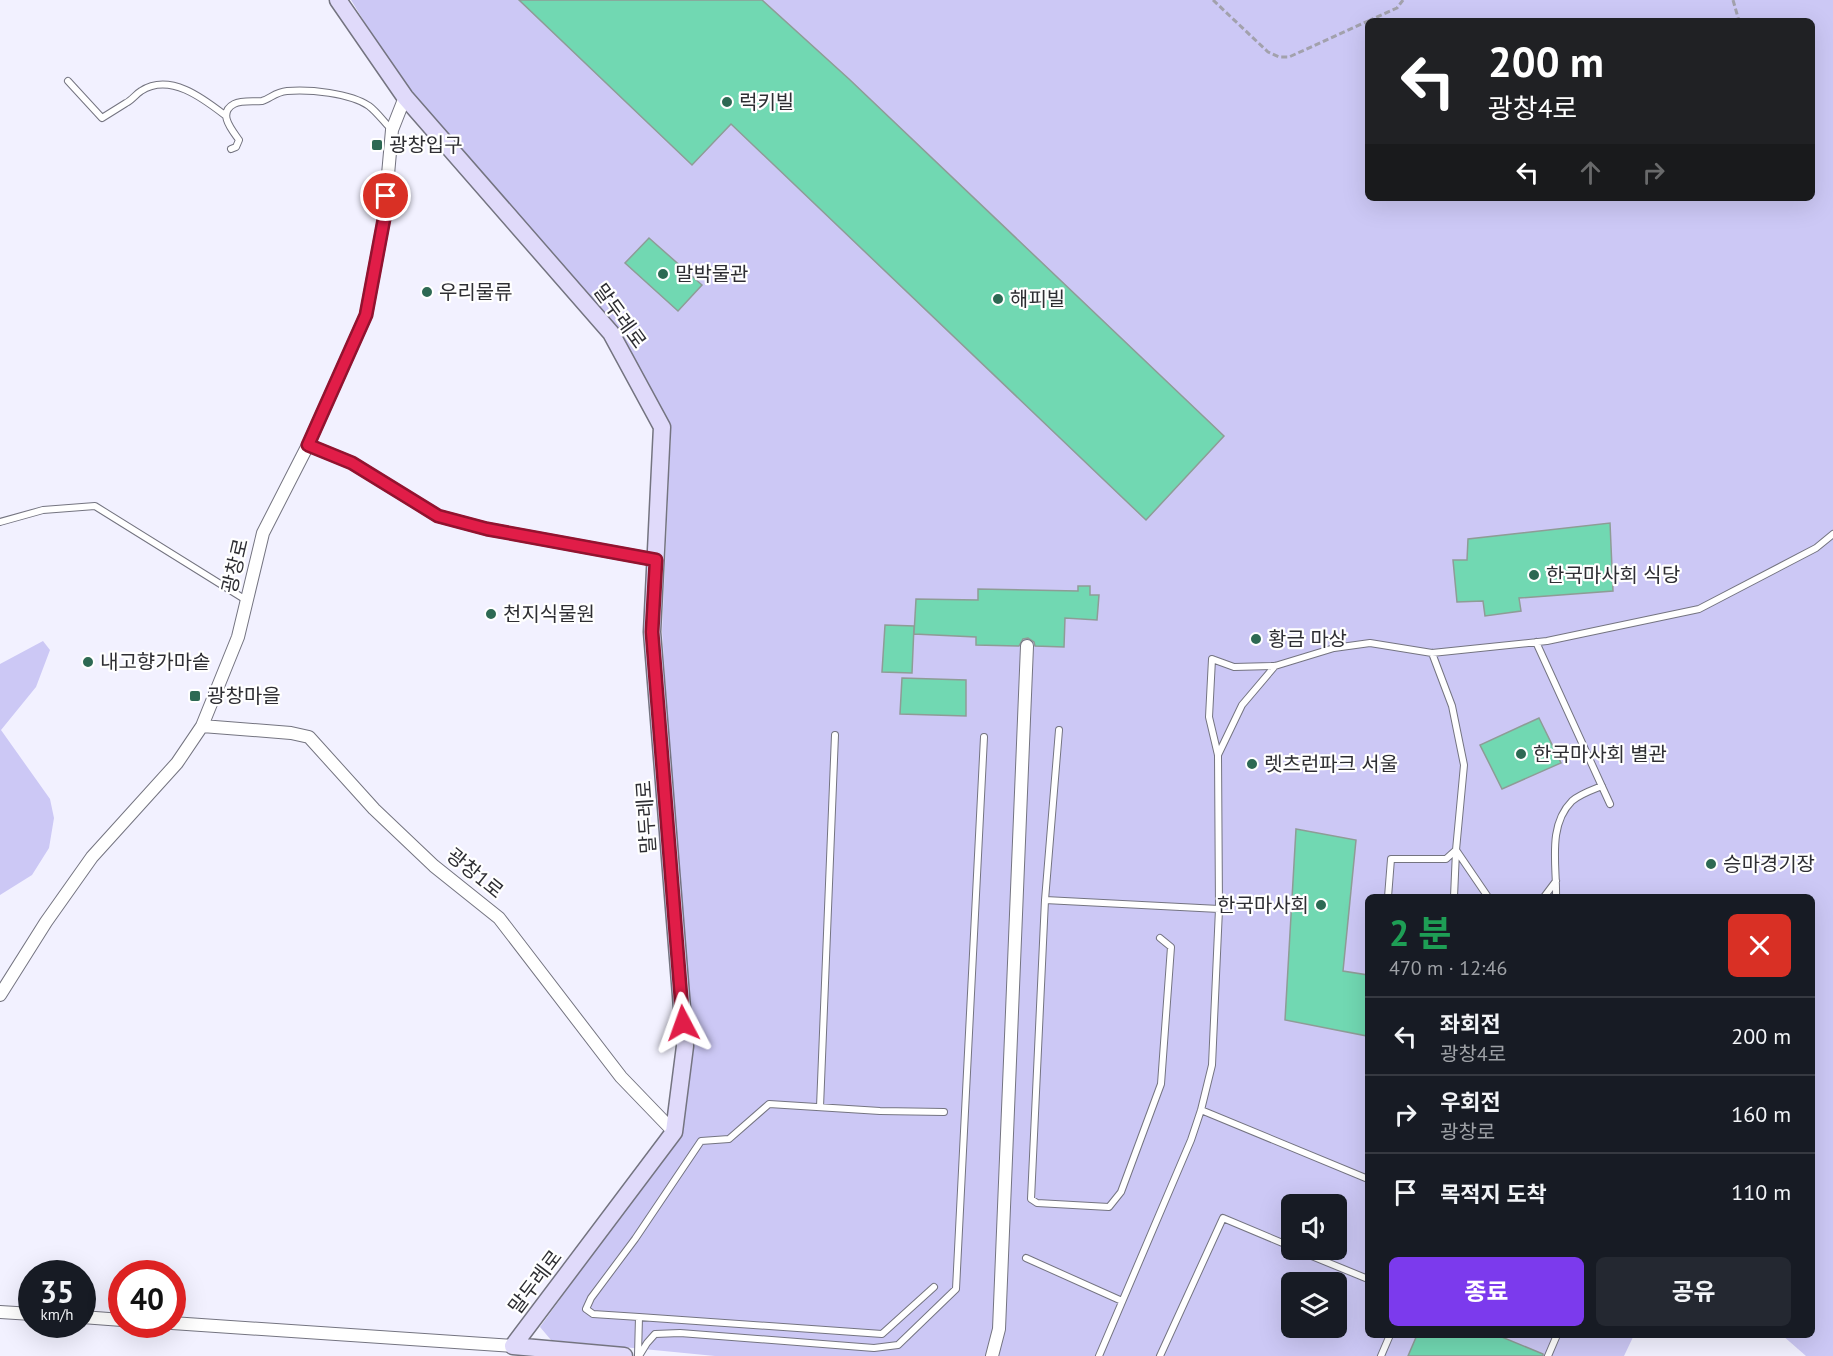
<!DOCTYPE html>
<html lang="ko">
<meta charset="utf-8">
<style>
body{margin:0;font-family:"PT Sans","Noto Sans KR",sans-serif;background:#242831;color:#f1f3f6;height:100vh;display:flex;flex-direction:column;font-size:22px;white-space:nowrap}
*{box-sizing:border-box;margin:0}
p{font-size:20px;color:#9ea1a6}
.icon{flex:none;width:33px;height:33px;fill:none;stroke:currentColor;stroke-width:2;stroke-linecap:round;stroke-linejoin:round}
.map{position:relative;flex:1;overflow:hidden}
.panel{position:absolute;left:1365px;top:894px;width:450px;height:444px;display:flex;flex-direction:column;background:#171b24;border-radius:9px;box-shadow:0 6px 24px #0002}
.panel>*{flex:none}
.top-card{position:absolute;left:1365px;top:18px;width:450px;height:183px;border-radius:9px;box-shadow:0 6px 24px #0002;background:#202124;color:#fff;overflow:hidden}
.buttons{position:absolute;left:1281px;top:1194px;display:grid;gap:12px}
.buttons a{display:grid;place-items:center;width:66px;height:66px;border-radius:9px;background:#171b24;box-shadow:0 6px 24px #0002;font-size:30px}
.speed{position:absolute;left:18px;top:1260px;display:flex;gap:12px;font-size:30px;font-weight:700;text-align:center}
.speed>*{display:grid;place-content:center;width:78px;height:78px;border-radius:50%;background:#171b24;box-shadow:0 6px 24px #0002;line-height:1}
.speed small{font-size:15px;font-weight:400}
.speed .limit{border:9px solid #d22;background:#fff;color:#111}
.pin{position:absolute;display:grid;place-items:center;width:51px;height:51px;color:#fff;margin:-26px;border:3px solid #fff;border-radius:50%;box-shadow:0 2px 6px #0007}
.me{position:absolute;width:66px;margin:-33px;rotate:356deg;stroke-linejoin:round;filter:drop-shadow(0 0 4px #0008)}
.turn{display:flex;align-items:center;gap:21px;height:126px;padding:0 24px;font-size:27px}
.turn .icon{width:78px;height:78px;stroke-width:2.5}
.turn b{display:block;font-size:42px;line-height:51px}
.lanes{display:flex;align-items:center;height:57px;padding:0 24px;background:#0003;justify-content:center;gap:30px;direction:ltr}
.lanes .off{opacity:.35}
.round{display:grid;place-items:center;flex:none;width:63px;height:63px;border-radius:9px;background:#242831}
.summary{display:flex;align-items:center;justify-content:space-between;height:102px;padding:0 24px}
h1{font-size:36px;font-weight:700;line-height:45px;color:#1e9e55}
.primary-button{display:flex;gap:12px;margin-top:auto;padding:12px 24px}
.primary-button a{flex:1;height:69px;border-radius:9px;background:#7c3aed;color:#fff;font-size:24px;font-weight:700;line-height:69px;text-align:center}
.primary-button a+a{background:#242831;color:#f1f3f6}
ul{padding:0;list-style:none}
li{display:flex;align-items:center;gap:18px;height:78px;padding:0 24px;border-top:2px solid #363941}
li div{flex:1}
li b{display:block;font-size:22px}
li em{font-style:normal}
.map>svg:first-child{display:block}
.green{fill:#ccc8f5;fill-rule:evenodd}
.building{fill:#71d8b2;stroke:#8e9c96;stroke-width:1.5}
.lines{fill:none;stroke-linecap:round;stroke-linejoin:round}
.lane-casing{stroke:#747480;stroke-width:8}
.street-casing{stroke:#747480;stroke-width:14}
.secondary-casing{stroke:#747480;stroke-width:19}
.path{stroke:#a2a1ac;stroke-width:3;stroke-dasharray:6 3;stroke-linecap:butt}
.lane{stroke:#fff;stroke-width:6}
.street{stroke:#fff;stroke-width:12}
.secondary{stroke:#e0dafa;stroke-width:16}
.route-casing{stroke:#92132f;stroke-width:15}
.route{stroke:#e11d48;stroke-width:10}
.poi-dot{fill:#2d6953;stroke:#fff;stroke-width:2}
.labels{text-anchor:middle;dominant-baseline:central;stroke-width:4.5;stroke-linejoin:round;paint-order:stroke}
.poi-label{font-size:20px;fill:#2e2e33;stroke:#fff;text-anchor:start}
.street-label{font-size:20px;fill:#2e2e33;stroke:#fff}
</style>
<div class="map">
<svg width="1833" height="1356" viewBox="0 0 1833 1356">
<rect width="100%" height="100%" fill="#f2f1ff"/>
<path class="green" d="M351,0H1833V1356H1806L1782,1335H1812V897H1368V1335H1634L1624,1356H715L551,1340L540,1327L680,1133L689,1043L662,631L671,432L648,382L616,330L431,118L373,36ZM1368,21H1812V198H1368ZM1292,1204H1336V1250H1292ZM1292,1282H1336V1328H1292Z
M43,641L50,650L36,687L1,730L50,799L54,818L49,848L32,875L0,895V664Z"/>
<path class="building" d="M519,0H762L849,79L1224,436L1146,520L731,124L692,165Z
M649,238L702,285L678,311L625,263Z
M1610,523L1613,591L1519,598L1521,611L1485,616L1483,601L1457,602L1453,560H1467L1468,539Z
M1078,586H1090V595H1099L1097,620L1065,618L1064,647L1035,646L1034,642L1028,638L1023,639L1019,646L976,645V637L914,634L916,599L978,600V589L1078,591Z
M885,625L914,626L912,673L882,672Z
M902,678L966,680V716L900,714Z
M1539,718L1561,763L1502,789L1480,745Z
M1296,829L1356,840L1343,971L1368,975L1367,1036L1285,1020Z
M1417,1335H1497L1543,1354V1356H1408Z"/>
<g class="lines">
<defs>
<path id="lane" d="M68,81L102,118C110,113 118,108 126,103C132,100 136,94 141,91C170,72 204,99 226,116
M231,149L236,147L239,140C232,130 217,113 234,104C242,100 253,102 262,101C270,99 275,92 287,91C309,89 350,93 369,106C377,112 384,122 391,129
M0,522L43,510L95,506L246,600
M1536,642L1610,804
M1432,653L1452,706L1464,765L1456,850L1488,897
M1059,730L1045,900L1031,1199L1037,1203L1109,1207L1121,1192L1161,1084L1171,947L1160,938
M1218,755L1242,705L1275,666
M1388,897L1391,859H1446L1456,850
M1454,897L1456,851
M1544,897L1556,881
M1556,897C1557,866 1547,826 1572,801C1580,794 1592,790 1602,786
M1045,900L1219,909
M820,1107L835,735
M1201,1110L1368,1179
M1297,1250L1368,1279
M1026,1258L1122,1301
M639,1317L593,1314L586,1309L591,1298L635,1239L701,1141L729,1139L769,1104L880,1111L944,1112
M638,1355L639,1317L882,1334L934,1287
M639,1356L647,1343L655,1334L680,1333L874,1348L898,1345L956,1289L984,737
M1099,1356L1191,1140L1201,1110L1212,1065L1219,909L1218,755L1209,717L1212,659L1234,667L1275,666L1334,648L1370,643L1432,653L1547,641L1699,609L1816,548L1833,534
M1160,1356L1223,1218L1292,1247
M1381,1356L1390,1335
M1548,1356L1557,1335"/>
<path id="street" d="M308,445L352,463L438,516L487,529L656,560
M202,726L291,733L309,737L374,809L434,866L499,918L621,1077L674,1132
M0,995L46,922L92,857L177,763L202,726L238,637L263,533L308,445L366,315L384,219L392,130L405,97
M0,1312L32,1314
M82,1317L122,1320
M172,1323L513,1346
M992,1356L999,1329L1027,646"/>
<path id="secondary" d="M338,0L405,97L611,333L662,427L652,632L685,1046L674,1132L513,1346
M513,1346L624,1356"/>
</defs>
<use href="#lane" class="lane-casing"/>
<use href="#street" class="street-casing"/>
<use href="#secondary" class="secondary-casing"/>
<path class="path" d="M1213,0L1268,52L1279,57H1289L1368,21
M1733,0L1739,21
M1368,21L1397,8L1403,0
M1412,897H1424"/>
<use href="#lane" class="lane"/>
<use href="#street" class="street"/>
<use href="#secondary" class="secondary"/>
</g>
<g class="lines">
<defs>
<path id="route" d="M386,196L384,219L366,315L308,445L352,463L438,516L487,529L656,560L652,632L683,1023"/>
</defs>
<use href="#route" class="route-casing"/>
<use href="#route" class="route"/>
</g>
<g class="poi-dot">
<circle cx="727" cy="102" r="6"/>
<rect x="371" y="139" width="12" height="12" rx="3"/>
<circle cx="663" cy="274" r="6"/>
<circle cx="427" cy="292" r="6"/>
<circle cx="998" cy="299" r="6"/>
<circle cx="1534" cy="575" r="6"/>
<circle cx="491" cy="614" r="6"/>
<circle cx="1256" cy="639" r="6"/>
<circle cx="88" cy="662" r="6"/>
<rect x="189" y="690" width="12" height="12" rx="3"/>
<circle cx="1521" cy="754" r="6"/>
<circle cx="1252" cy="764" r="6"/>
<circle cx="1711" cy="864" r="6"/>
<circle cx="1321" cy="905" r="6"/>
</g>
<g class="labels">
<g class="poi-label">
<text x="739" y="102">럭키빌</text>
<text x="389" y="145">광창입구</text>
<text x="675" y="274">말박물관</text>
<text x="439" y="292">우리물류</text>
<text x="1010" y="299">해피빌</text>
<text x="1546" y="575">한국마사회 식당</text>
<text x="503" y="614">천지식물원</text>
<text x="1268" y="639">황금 마상</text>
<text x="100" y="662">내고향가마솥</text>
<text x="207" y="696">광창마을</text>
<text x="1533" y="754">한국마사회 별관</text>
<text x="1264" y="764">렛츠런파크 서울</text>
<text x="1723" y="864">승마경기장</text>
<text x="1309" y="905" text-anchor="end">한국마사회</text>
</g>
<g class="street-label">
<text transform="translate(620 316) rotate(54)">말두레로</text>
<text transform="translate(235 566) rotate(-77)">광창로</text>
<text transform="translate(646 817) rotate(-94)">말두레로</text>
<text transform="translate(475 873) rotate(39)">광창1로</text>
<text transform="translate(535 1282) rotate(-53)">말두레로</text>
</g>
</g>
</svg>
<div class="buttons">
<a><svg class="icon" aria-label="sound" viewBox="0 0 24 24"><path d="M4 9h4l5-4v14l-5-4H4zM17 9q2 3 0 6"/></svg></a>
<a><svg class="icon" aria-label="layers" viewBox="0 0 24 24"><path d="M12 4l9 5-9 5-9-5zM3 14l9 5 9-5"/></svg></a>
</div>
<div class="speed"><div>35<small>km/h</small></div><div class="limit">40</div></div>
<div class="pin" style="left:386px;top:196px;background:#d93025"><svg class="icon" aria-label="arrive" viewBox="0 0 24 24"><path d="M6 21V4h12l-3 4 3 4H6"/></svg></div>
<svg class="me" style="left:683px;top:1023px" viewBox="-20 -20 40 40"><path d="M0-17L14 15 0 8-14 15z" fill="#e11d48" stroke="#fff" stroke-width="4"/></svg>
<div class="top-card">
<div class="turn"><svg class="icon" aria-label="left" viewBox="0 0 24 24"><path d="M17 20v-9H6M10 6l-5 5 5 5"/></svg><div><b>200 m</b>광창4로</div></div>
<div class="lanes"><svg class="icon" aria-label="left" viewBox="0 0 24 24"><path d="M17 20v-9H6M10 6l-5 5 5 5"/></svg><svg class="icon off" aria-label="ahead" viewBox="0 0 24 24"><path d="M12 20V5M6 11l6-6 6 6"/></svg><svg class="icon off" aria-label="right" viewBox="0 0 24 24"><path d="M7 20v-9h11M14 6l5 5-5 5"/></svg></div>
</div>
<section class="panel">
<div class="summary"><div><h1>2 분</h1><p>470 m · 12:46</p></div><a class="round" style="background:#d93025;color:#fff"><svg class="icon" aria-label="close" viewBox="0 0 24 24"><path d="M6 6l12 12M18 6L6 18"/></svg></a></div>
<ul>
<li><svg class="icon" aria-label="left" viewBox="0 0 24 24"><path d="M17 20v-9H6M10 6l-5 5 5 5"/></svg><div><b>좌회전</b><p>광창4로</p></div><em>200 m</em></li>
<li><svg class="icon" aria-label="right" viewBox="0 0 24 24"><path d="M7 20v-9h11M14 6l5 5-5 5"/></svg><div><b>우회전</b><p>광창로</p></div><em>160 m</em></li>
<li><svg class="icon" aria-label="arrive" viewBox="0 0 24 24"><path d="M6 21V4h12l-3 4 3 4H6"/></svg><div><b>목적지 도착</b></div><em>110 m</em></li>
</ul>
<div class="primary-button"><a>종료</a><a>공유</a></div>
</section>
</div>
